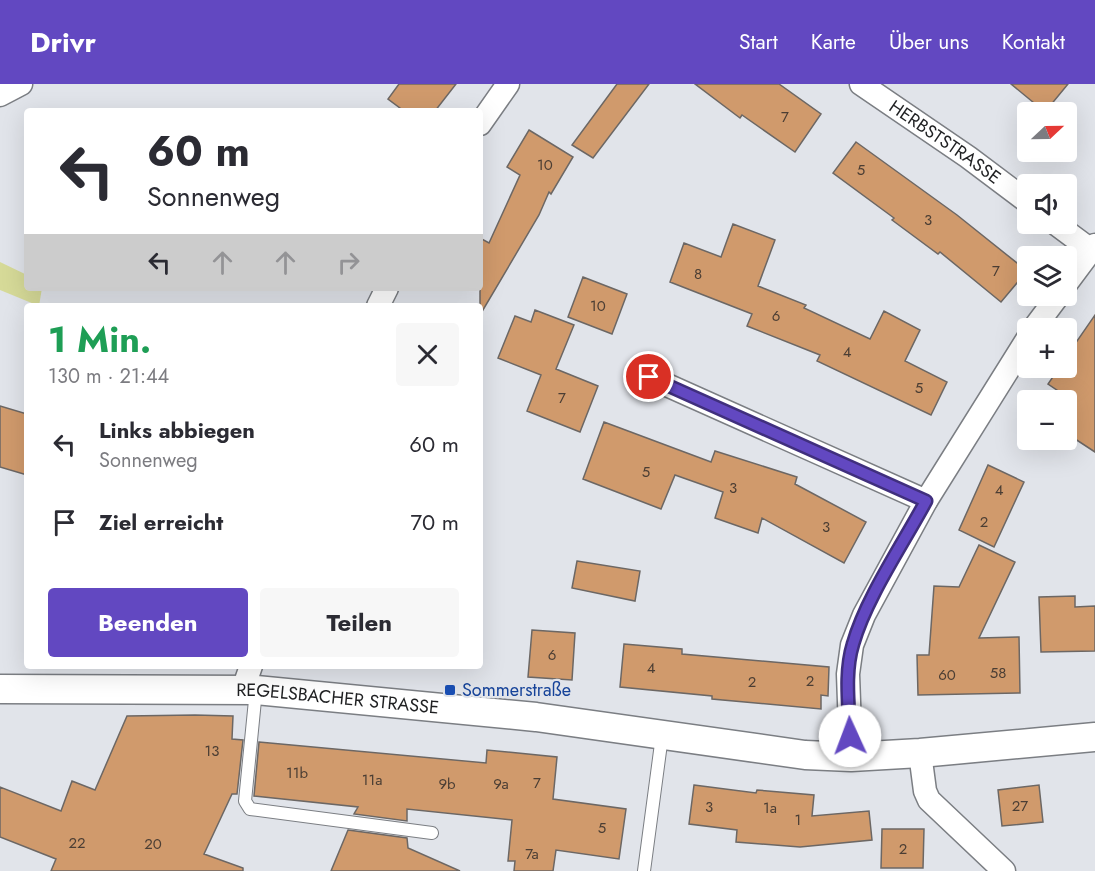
<!DOCTYPE html>
<html lang="de">
<meta charset="utf-8">
<style>
body{margin:0;font-family:Jost,sans-serif;background:#f7f7f7;color:#2b2b33;height:100vh;display:flex;flex-direction:column;font-size:22px;white-space:nowrap}
*{box-sizing:border-box;margin:0}
p{font-size:20px;color:#7c7c81}
.icon{flex:none;width:33px;height:33px;fill:none;stroke:currentColor;stroke-width:2;stroke-linecap:round;stroke-linejoin:round}
.map{position:relative;flex:1;overflow:hidden}
.panel{position:absolute;left:24px;top:219px;width:459px;height:366px;display:flex;flex-direction:column;background:#fff;border-radius:6px;box-shadow:0 6px 24px #0002}
.panel>*{flex:none}
.banner{position:absolute;left:24px;top:24px;width:459px;height:183px;border-radius:6px;box-shadow:0 6px 24px #0002;background:#fff;color:#2b2b33;overflow:hidden}
.needle{width:39px;rotate:68deg}
.tools{position:absolute;left:1017px;top:18px;display:grid;gap:12px}
.tools a{display:grid;place-items:center;width:60px;height:60px;border-radius:6px;background:#fff;box-shadow:0 6px 24px #0002;font-size:30px}
.pin{position:absolute;display:grid;place-items:center;width:51px;height:51px;color:#fff;margin:-26px;border:3px solid #fff;border-radius:50%;box-shadow:0 2px 6px #0007}
.me{position:absolute;width:66px;margin:-33px;rotate:358deg;stroke-linejoin:round;filter:drop-shadow(0 0 4px #0008)}
.turn{display:flex;align-items:center;gap:21px;height:126px;padding:0 24px;font-size:27px}
.turn .icon{width:78px;height:78px;stroke-width:2.5}
.turn b{display:block;font-size:42px;line-height:51px}
.lanes{display:flex;align-items:center;height:57px;padding:0 24px;background:#0003;justify-content:center;gap:30px;direction:ltr}
.lanes .off{opacity:.35}
.round{display:grid;place-items:center;flex:none;width:63px;height:63px;border-radius:6px;background:#f7f7f7}
.overview{display:flex;align-items:center;justify-content:space-between;height:102px;padding:0 24px}
h1{font-size:36px;font-weight:700;line-height:45px;color:#1e9e55}
.cta{display:flex;gap:12px;margin-top:auto;padding:12px 24px}
.cta a{flex:1;height:69px;border-radius:6px;background:#6248c1;color:#fff;font-size:24px;font-weight:700;line-height:69px;text-align:center}
.cta a+a{background:#f7f7f7;color:#2b2b33}
ul{padding:0;list-style:none}
li{display:flex;align-items:center;gap:18px;height:78px;padding:0 24px}
li div{flex:1}
li b{display:block;font-size:22px}
li em{font-style:normal}
header{display:flex;align-items:center;gap:36px;box-sizing:border-box;height:84px;padding:0 30px;background:#6248c1;color:#fff}
header strong{font-size:28px}
nav{display:flex;gap:33px;margin-inline-start:auto;font-size:21px}
.map>svg:first-child{display:block}
.green{fill:#d6da98}
.building{fill:#d09a6c;stroke:#6c6764;stroke-width:1.5}
.lines{fill:none;stroke-linecap:round;stroke-linejoin:round}
.service-casing{stroke:#7b7e83;stroke-width:14}
.minor-casing{stroke:#7b7e83;stroke-width:25}
.tertiary-casing{stroke:#7b7e83;stroke-width:31}
.service{stroke:#fff;stroke-width:12}
.minor{stroke:#fff;stroke-width:22}
.tertiary{stroke:#fff;stroke-width:28}
.route-casing{stroke:#402f7d;stroke-width:15}
.route{stroke:#6248c1;stroke-width:10}
.transit-dot{fill:#1a4fb4;stroke:#e1e4ea;stroke-width:2}
.labels{text-anchor:middle;dominant-baseline:central;stroke-width:4.5;stroke-linejoin:round;paint-order:stroke}
.number-label{font-size:15px;fill:#4b3e34}
.street-label{font-size:18px;fill:#1f2022;stroke:#e1e4ea}
.transit-label{font-size:18px;fill:#164399;stroke:#e1e4ea;text-anchor:start}
</style>
<header>
<strong>Drivr</strong>
<nav><a>Start</a><a>Karte</a><a>Über uns</a><a>Kontakt</a></nav>
</header>
<div class="map">
<svg width="1095" height="787" viewBox="0 0 1095 787">
<rect width="100%" height="100%" fill="#e1e4ea"/>
<path class="green" d="M0,178L27,191V204H42L39,222L0,206Z"/>
<path class="building" d="M399,0H456L435,27H404L388,15Z
M617,0H649L593,74L572,61Z
M695,0H779L821,30L795,68L742,31L740,34Z
M1011,0H1068L1045,28Z
M529,46L573,73L551,110L549,108L539,131L480,231V154L489,159L520,91L507,83Z
M856,58L957,131L1027,187L1001,218L940,168L938,170L892,136L894,134L833,89Z
M733,140L775,156L758,202L806,221L804,224L870,255L884,227L920,246L905,277L947,298L931,331L817,277L820,271L747,242L752,230L670,198L684,159L721,173Z
M583,193L627,210L612,250L568,233Z
M535,226L574,241L556,285L598,302L580,348L527,327L541,291L498,274L515,232L531,238Z
M1095,231V368L1066,349V333L1076,319L1048,300L1059,284H1066V273Z
M0,322L27,330V391L0,383Z
M604,338L711,378L715,367L797,393L795,400L866,438L844,479L762,434L758,449L715,434L723,408L675,391L661,425L583,395Z
M988,381L1024,398L994,463L959,446Z
M979,461L1015,478L979,554L1019,553L1020,609L918,611L917,571H929L934,502L959,503Z
M577,477L640,487L635,517L572,504Z
M1075,512V523L1095,522V567L1041,568L1039,513Z
M532,546L575,549L572,596L528,593Z
M624,560L682,565V570L829,583L828,612L821,611V625L712,615V612L620,603Z
M195,631L233,632L232,655L243,656L237,710H232L204,770L243,784V787H51L56,775L0,753V703L61,727L72,697L95,706L127,632Z
M259,658L486,679L487,666L557,673L553,715L626,725L619,775L556,766L553,787H514L515,777H508L512,736L407,725V737L354,730L358,723L254,712Z
M694,701L756,709L757,706L814,711L812,732L869,727L872,756L800,763L736,758L737,746L689,740Z
M1039,701L1043,738L1002,742L998,706Z
M882,745H924L923,784H881Z
M348,746L407,754L408,764L460,787H331Z"/>
<g class="lines">
<defs>
<path id="service" d="M256,606L245,717L250,725L432,749
M644,787L662,652"/>
<g id="minor">
<path id="s1" d="M861,0L968,73L1028,118"/>
<path d="M0,11L21,0"/>
<path d="M480,40L508,0"/>
<path d="M1056,140L1091,166"/>
<path d="M1066,200L1095,161"/>
<path d="M378,222L387,204"/>
<path d="M1034,244L1058,212"/>
<path d="M649,293L926,417"/>
<path d="M243,605L251,582"/>
<path d="M920,669L925,707L929,716L1004,787"/>
<path d="M851,673L848,590L852,561L864,531L926,417L1028,254"/>
</g>
<g id="tertiary">
<path id="s2" d="M0,605L256,606L536,633L805,671L851,673L920,669L1095,653"/>
</g>
</defs>
<use href="#service" class="service-casing"/>
<use href="#minor" class="minor-casing"/>
<use href="#tertiary" class="tertiary-casing"/>
<use href="#service" class="service"/>
<use href="#minor" class="minor"/>
<use href="#tertiary" class="tertiary"/>
</g>
<g class="lines">
<defs>
<path id="route" d="M649,293L926,417C903,460 866,514 853,560C844,589 849,622 850,652"/>
</defs>
<use href="#route" class="route-casing"/>
<use href="#route" class="route"/>
</g>
<rect class="transit-dot" x="444" y="600" width="12" height="12" rx="3"/>
<g class="labels">
<g class="number-label">
<text x="785" y="33">7</text>
<text x="545" y="81">10</text>
<text x="861" y="86">5</text>
<text x="928" y="136">3</text>
<text x="996" y="187">7</text>
<text x="698" y="190">8</text>
<text x="598" y="222">10</text>
<text x="776" y="232">6</text>
<text x="847" y="268">4</text>
<text x="919" y="304">5</text>
<text x="562" y="314">7</text>
<text x="646" y="388">5</text>
<text x="733" y="404">3</text>
<text x="999" y="406">4</text>
<text x="984" y="438">2</text>
<text x="826" y="443">3</text>
<text x="552" y="571">6</text>
<text x="651" y="584">4</text>
<text x="998" y="589">58</text>
<text x="947" y="591">60</text>
<text x="810" y="597">2</text>
<text x="752" y="598">2</text>
<text x="212" y="667">13</text>
<text x="297" y="689">11b</text>
<text x="372" y="696">11a</text>
<text x="537" y="699">7</text>
<text x="447" y="700">9b</text>
<text x="501" y="700">9a</text>
<text x="1020" y="722">27</text>
<text x="709" y="723">3</text>
<text x="770" y="724">1a</text>
<text x="798" y="736">1</text>
<text x="602" y="744">5</text>
<text x="77" y="759">22</text>
<text x="153" y="760">20</text>
<text x="903" y="765">2</text>
<text x="532" y="770">7a</text>
</g>
<g class="street-label">
<text stroke="none"><textPath href="#s1" startOffset="102">HERBSTSTRASSE</textPath></text>
<text stroke="none"><textPath href="#s2" startOffset="338">REGELSBACHER STRASSE</textPath></text>
</g>
<g class="transit-label">
<text x="462" y="606">Sommerstraße</text>
</g>
</g>
</svg>
<div class="tools">
<a><svg class="needle" viewBox="-14 -14 28 28"><path d="M0-13l5 13h-10z" fill="#e53935"/><path d="M0 13l5-13h-10z" fill="#7c7c81"/></svg></a>
<a><svg class="icon" aria-label="sound" viewBox="0 0 24 24"><path d="M4 9h4l5-4v14l-5-4H4zM17 9q2 3 0 6"/></svg></a>
<a><svg class="icon" aria-label="layers" viewBox="0 0 24 24"><path d="M12 4l9 5-9 5-9-5zM3 14l9 5 9-5"/></svg></a>
<a>+</a>
<a>−</a>
</div>
<div class="pin" style="left:649px;top:293px;background:#d93025"><svg class="icon" aria-label="arrive" viewBox="0 0 24 24"><path d="M6 21V4h12l-3 4 3 4H6"/></svg></div>
<svg class="me" style="left:850px;top:652px" viewBox="-20 -20 40 40"><circle r="19" fill="#fff"/><path d="M0-13L10 11 0 6-10 11z" fill="#6248c1"/></svg>
<div class="banner">
<div class="turn"><svg class="icon" aria-label="left" viewBox="0 0 24 24"><path d="M17 20v-9H6M10 6l-5 5 5 5"/></svg><div><b>60 m</b>Sonnenweg</div></div>
<div class="lanes"><svg class="icon" aria-label="left" viewBox="0 0 24 24"><path d="M17 20v-9H6M10 6l-5 5 5 5"/></svg><svg class="icon off" aria-label="ahead" viewBox="0 0 24 24"><path d="M12 20V5M6 11l6-6 6 6"/></svg><svg class="icon off" aria-label="ahead" viewBox="0 0 24 24"><path d="M12 20V5M6 11l6-6 6 6"/></svg><svg class="icon off" aria-label="right" viewBox="0 0 24 24"><path d="M7 20v-9h11M14 6l5 5-5 5"/></svg></div>
</div>
<section class="panel">
<div class="overview"><div><h1>1 Min.</h1><p>130 m · 21:44</p></div><a class="round"><svg class="icon" aria-label="close" viewBox="0 0 24 24"><path d="M6 6l12 12M18 6L6 18"/></svg></a></div>
<ul>
<li><svg class="icon" aria-label="left" viewBox="0 0 24 24"><path d="M17 20v-9H6M10 6l-5 5 5 5"/></svg><div><b>Links abbiegen</b><p>Sonnenweg</p></div><em>60 m</em></li>
<li><svg class="icon" aria-label="arrive" viewBox="0 0 24 24"><path d="M6 21V4h12l-3 4 3 4H6"/></svg><div><b>Ziel erreicht</b></div><em>70 m</em></li>
</ul>
<div class="cta"><a>Beenden</a><a>Teilen</a></div>
</section>
</div>
